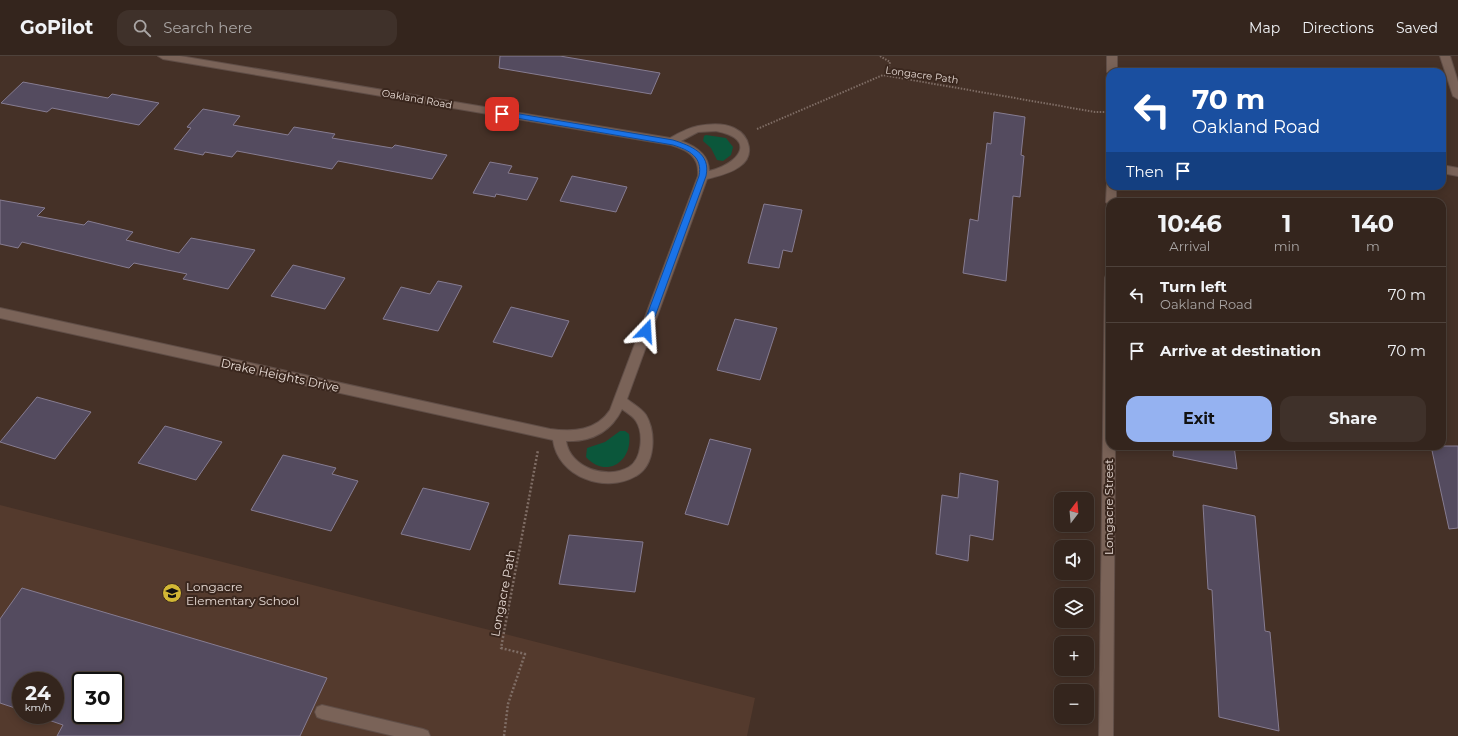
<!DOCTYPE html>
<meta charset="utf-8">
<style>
body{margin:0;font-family:Montserrat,sans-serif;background:#3f312a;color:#f1f3f6;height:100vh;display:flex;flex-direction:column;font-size:15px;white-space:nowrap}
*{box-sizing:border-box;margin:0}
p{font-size:13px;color:#a9a5a4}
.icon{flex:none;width:22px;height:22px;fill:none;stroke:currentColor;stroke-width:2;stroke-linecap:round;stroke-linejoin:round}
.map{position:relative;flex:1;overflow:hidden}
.sheet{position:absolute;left:1106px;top:142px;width:340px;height:252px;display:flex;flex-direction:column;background:#34251d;border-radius:12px;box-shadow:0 2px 10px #0003,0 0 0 1px #4e423b}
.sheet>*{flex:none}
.top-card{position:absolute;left:1106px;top:12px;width:340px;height:122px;border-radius:12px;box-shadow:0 2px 10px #0003,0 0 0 1px #4e423b;background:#1a4fa0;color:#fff;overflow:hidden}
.needle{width:26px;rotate:16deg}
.fabs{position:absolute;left:1054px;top:436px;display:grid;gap:8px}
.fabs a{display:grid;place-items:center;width:40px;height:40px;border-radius:8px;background:#34251d;box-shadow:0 2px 10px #0003,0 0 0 1px #4e423b;font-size:20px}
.speed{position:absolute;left:12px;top:616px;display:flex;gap:8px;font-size:20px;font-weight:700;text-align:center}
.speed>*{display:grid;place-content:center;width:52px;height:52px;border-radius:50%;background:#34251d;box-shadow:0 2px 10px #0003,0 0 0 1px #4e423b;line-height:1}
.speed small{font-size:10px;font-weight:400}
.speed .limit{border:2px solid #111;border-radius:6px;background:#fff;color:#111}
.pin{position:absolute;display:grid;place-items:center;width:34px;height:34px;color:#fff;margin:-17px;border-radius:8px;box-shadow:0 2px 6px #0006}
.me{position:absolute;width:44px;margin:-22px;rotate:20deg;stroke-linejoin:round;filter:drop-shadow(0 0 3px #0008)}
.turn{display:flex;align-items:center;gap:14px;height:84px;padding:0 20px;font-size:18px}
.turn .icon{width:52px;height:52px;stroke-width:2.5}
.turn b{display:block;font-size:28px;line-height:34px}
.then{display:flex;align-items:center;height:38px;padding:0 20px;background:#0003;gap:8px;font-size:15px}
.eta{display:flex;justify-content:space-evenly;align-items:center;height:68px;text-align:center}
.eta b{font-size:24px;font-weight:700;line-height:28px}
.cta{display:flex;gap:8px;margin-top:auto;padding:8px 20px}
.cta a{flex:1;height:46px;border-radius:12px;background:#95b2f1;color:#111;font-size:16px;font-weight:700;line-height:46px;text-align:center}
.cta a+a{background:#3f312a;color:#f1f3f6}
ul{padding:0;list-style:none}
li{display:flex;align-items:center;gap:12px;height:56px;padding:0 20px;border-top:1px solid #4e423b}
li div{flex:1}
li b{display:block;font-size:15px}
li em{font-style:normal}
header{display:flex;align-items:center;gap:24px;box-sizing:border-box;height:56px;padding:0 20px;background:#34251d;border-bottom:1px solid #4e423b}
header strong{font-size:19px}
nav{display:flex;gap:22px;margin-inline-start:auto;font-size:14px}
.search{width:280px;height:36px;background:#3f312a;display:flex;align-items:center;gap:10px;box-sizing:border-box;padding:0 14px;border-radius:12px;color:#a9a5a4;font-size:15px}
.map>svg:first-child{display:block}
.built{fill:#543a2d;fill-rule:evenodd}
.green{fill:#0b573b}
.building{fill:#544b5f;stroke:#867c91;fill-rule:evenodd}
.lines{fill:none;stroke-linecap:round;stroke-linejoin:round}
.service-casing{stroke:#604e47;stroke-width:2}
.minor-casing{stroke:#604e47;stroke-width:2}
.path-far1{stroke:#7f6d65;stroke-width:2;stroke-dasharray:1.5 1.5;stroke-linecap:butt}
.path{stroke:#7f6d65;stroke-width:2.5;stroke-dasharray:2 2;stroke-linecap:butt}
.service{fill:#7a6358;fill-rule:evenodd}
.minor{fill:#7a6358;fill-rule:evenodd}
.route{fill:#1a73e8;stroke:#114b97}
.labels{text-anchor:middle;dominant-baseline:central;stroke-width:4;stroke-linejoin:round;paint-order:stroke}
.far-street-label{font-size:10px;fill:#e7dad4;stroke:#3a271e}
.street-label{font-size:12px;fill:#e7dad4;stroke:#3a271e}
.poi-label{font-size:12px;fill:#e7dad4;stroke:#3a271e;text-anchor:start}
</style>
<header>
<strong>GoPilot</strong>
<div class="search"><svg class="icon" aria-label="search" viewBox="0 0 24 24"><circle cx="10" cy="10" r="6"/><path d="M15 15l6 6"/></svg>Search here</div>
<nav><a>Map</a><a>Directions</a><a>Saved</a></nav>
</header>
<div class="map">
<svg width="1458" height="680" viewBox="0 0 1458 680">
<rect width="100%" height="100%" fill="#453127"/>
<path class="built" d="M0,449L755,642L747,680H0ZM21,625H55V659H21ZM81,625H115V659H81Z"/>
<path class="green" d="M706,79L726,82L733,91L731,99L723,105L717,104L711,92L703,85L704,80Z
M620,375H625L629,378C633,406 606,423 586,401L587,392L605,386Z"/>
<path class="building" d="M500,0H560L660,17L651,38L499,12Z
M23,26L108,42L112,38L159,47L139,69L52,52L47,56L1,47Z
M203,53L240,60L233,69L288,79L294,71L335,78L332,82L392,92L395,89L447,99L432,123L338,105L332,113L237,95L232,101L205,96L203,99L174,93L191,72L187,71Z
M994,56L1025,61L1021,99L1024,100L1020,141L1013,140L1006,225L963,217L970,163L978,165L987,87L991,88Z
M490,106L512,110L508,117L538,122L527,144L496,138L495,141L473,137Z
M572,120L627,131L616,156L560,145Z
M0,144L45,152L37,160L84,169L88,165L133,176L126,184L179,197L191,182L255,194L228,233L183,223L187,218L134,207L129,212L22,186L18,192L0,188Z
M764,148L802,154L792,196L783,194L779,212L748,207Z
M293,209L345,222L325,253L271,240Z
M438,225L462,230L438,275L383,263L401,231L430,238Z
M511,251L569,265L552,301L493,286Z
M735,263L777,272L760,324L717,314Z
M37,341L91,356L55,403L0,386Z
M165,370L222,386L196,424L138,407Z
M710,383L751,393L728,469L685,458Z
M1174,390H1234L1237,413L1173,400Z
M1431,390H1458V472L1449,473Z
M283,399L336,412L332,418L358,425L331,475L251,454Z
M960,417L998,425L993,484L970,479L968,505L936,498L942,439L958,442Z
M423,432L489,447L470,494L401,478Z
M1203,449L1255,460L1265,575L1270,576L1279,675L1219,661L1212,534L1208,533Z
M569,479L643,486L635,536L559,528Z
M22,532L327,622L300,680H57L63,669L34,659H55V625H21V654L0,647V563ZM81,625H115V659H81Z"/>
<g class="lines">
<defs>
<path id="service" d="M322,649L423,673L428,675L430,680H394L322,663L317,661L315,656L317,651Z"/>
<path id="minor" d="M158,0H180L670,82C679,77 688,72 698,70C709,68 724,67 734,72C751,80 755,101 739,111C729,118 718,120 707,123L627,343C633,348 641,352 646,359C656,376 656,409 636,420C605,438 558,421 553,384L0,262V252L550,373C573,376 596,375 610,354L698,120C700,101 688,94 671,89L163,3ZM716,75C758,83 739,108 709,115C709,98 695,90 681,85L698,76ZM622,353C627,357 633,360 636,365C644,377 642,403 629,411C607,424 570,412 566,385C591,386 611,376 622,353Z
M1107,0H1117V16H1110V18L1107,16Z
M1440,0H1450L1458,26V43L1453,40Z
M1442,109L1458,112V120L1442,117Z
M1107,127H1110V130H1116V146H1110V150L1106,146Z
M1110,218V390H1115L1113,680H1099L1105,222L1106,219Z"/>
</defs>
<use href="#service" class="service-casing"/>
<use href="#minor" class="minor-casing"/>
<path class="path-far1" d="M880,0L890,6L887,20
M757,73L883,19L1095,56H1110"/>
<path class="path" d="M504,680L508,648L525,598L501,592L538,394"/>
<use href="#service" class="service"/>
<use href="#minor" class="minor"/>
</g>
<path class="route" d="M502,55L673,84C691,90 711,97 706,120L649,277L646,278L641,275L699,120C703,101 689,94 673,89L499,59V56Z"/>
<defs>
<symbol id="school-disc" viewBox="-11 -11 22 22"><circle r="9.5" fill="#d2b735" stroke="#3a271e"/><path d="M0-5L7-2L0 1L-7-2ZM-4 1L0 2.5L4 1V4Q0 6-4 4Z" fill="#111"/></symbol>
</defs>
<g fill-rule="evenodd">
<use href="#school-disc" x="161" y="526" width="22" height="22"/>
</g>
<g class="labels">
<g class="far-street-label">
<text transform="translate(922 19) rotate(8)">Longacre Path</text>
<text transform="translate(417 43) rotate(10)">Oakland Road</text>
</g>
<g class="street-label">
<text transform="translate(280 319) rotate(12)">Drake Heights Drive</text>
<text transform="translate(1108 451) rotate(-90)">Longacre Street</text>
<text transform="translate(503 537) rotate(-79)">Longacre Path</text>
</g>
<g class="poi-label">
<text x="186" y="530">Longacre<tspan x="186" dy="14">Elementary School</tspan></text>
</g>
</g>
</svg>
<div class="fabs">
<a><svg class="needle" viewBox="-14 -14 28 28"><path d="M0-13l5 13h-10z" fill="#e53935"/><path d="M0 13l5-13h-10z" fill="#a9a5a4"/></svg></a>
<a><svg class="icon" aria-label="sound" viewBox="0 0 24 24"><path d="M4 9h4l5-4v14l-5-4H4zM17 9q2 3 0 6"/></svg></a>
<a><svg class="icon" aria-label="layers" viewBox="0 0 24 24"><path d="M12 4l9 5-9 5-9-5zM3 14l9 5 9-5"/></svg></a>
<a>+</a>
<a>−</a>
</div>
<div class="speed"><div>24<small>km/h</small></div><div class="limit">30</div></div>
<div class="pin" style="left:502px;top:58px;background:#d93025"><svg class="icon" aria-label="arrive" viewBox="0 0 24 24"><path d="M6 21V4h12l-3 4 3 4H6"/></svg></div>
<svg class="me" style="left:646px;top:275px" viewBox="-20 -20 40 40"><path d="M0-17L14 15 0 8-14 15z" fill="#1a73e8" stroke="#fff" stroke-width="4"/></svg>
<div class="top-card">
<div class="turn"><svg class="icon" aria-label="left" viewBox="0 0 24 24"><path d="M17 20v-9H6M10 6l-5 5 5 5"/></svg><div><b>70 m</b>Oakland Road</div></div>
<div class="then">Then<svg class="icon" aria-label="arrive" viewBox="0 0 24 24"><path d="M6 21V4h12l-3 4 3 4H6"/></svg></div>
</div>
<section class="sheet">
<div class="eta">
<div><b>10:46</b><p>Arrival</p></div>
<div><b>1</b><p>min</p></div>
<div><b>140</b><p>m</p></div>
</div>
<ul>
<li><svg class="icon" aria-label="left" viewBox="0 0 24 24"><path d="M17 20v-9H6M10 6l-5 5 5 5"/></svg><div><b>Turn left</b><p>Oakland Road</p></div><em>70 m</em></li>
<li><svg class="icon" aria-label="arrive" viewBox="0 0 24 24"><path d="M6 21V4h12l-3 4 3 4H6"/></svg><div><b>Arrive at destination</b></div><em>70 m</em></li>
</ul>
<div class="cta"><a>Exit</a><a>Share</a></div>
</section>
</div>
